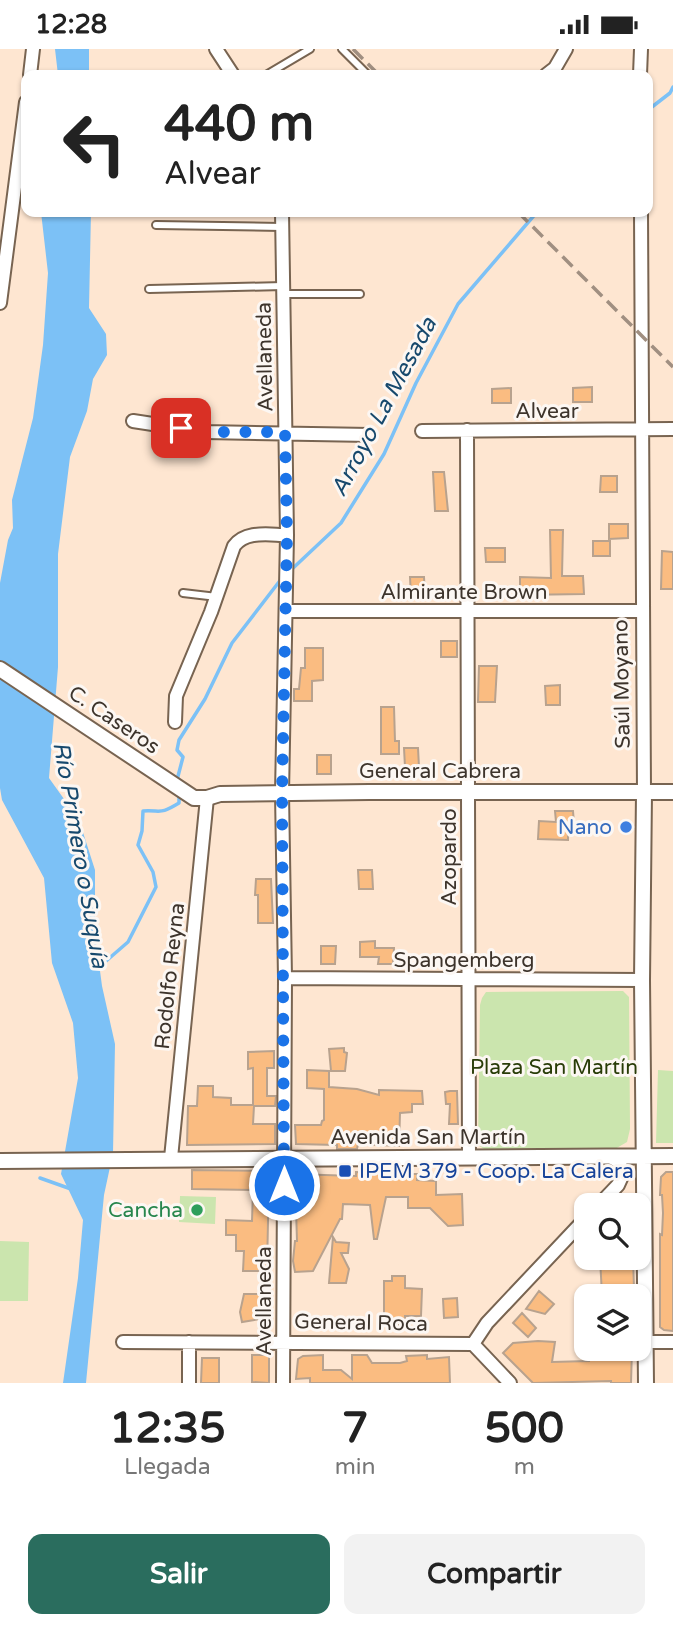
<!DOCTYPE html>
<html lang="es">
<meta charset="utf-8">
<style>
body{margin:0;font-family:"Varela Round",sans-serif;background:#f2f2f2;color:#222;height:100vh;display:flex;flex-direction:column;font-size:26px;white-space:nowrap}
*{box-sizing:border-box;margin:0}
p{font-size:23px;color:#767676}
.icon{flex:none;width:38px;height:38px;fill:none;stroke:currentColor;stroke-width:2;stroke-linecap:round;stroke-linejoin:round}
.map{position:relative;height:1334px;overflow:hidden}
.drawer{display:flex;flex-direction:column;background:#fff;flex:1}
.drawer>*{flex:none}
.banner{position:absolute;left:21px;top:21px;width:632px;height:147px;border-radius:14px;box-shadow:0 2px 5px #0004;background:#fff;color:#222;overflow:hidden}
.controls{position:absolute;left:574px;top:1144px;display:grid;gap:14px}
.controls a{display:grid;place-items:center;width:77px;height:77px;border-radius:14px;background:#fff;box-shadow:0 2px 5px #0004;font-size:35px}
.pin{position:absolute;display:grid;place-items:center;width:60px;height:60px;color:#fff;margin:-30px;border-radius:14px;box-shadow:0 4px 10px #0006}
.me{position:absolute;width:77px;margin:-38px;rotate:0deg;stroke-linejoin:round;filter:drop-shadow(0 0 5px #0008)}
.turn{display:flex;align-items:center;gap:24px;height:147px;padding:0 28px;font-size:32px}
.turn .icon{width:91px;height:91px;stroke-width:2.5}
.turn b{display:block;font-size:49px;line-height:60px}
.eta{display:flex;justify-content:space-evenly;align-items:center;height:119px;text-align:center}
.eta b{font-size:42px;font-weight:800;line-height:49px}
.button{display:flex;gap:14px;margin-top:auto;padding:14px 28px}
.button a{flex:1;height:80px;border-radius:14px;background:#2a6d5e;color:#fff;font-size:28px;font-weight:800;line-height:80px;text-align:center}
.button a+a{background:#f2f2f2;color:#222}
.status{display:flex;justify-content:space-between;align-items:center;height:49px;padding:0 35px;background:#fff;direction:ltr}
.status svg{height:19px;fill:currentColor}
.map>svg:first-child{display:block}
.green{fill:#cbe5ae}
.water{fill:#7cc1f6}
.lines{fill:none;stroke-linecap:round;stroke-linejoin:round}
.stream{stroke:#7cc1f6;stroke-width:3.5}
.building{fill:#fabc81;stroke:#b8a28e;stroke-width:2}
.service-casing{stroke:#786451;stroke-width:10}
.minor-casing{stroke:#786451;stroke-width:16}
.tertiary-casing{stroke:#786451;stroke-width:18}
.service{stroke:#fff;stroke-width:6}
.minor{stroke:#fff;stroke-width:12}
.tertiary{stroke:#fff;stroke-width:14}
.rail{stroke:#a08f81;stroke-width:3.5;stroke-dasharray:14 7;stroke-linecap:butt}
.route{stroke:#1a73e8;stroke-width:12;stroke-dasharray:0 21.6}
.shop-dot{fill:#3f7fe0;stroke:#fcf7f3;stroke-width:2.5}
.transit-dot{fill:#1a4fb4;stroke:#fcf7f3;stroke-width:2.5}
.leisure-dot{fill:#2e9e5b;stroke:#fcf7f3;stroke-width:2.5}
.labels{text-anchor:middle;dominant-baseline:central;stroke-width:6;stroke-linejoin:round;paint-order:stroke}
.street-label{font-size:21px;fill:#3d342c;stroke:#fcf7f3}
.shop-label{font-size:21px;fill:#366cbe;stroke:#fcf7f3;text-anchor:end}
.park-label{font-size:21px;fill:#283c07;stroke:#fcf7f3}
.transit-label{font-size:21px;fill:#164399;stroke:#fcf7f3;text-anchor:start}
.leisure-label{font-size:21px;fill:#27864d;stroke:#fcf7f3;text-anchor:end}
.water-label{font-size:23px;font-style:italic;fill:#17496d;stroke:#fcf7f3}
</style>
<div class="status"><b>12:28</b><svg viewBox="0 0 49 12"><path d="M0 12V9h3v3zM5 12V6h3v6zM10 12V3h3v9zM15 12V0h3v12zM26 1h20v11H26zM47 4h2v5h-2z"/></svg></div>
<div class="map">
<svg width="673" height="1334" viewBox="0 0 673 1334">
<rect width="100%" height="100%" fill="#fee6d1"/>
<path class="green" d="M623,942L629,948L630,1080L627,1093L615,1100L491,1101L484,1100L478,1096L480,956L482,949L486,943Z
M658,1021L673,1022V1094H656Z
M180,1147L216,1148L215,1175L179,1173Z
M0,1192L29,1193L28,1252H0Z"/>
<path class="water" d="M55,0H89V26H58Z
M41,163H91L89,259L106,285L107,306L93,330L87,362L70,408L58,505V618L49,729L79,771L95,821V884L102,937L115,995L113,1104L104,1146L86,1334H63L78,1229L83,1171L61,1125L78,1029L73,974L52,914L44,829L2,751L0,739V534L8,491L13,479L12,451L33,369L43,296L48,224Z"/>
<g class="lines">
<path class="stream" d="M648,61L670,44L673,38
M291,521L341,474L384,405L416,334L458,255L537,163
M177,731L183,708L177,701L179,691L205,650L232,594L282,529
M98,919L128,893L156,838L153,823L138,796L142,782L143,762C163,761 159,766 179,754V745
M40,1129L71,1140"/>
</g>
<path class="building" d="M592,338V353H573V339Z
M511,339V354H492V340Z
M433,423H444L448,462H435Z
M601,427H617V443H600Z
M609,475H628V489L609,490Z
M550,481H563L562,527H583L584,545L520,546V528L551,529Z
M593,492H610V507H593Z
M485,499H505V513H486Z
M662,502L673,503V540H661Z
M410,528H424L425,547L411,548Z
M441,592H457V608H441Z
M305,599H323V631L312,632V652H294V640H299L301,619H305Z
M479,617H497L495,653H478Z
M560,636V656H546L545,637Z
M381,658H394L395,692H399V705H381Z
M404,699H418L419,718H405Z
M317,706H331V725H317Z
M555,762H573L574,775H568V791L538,790L539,772L556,773Z
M358,821H372L373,840H359Z
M256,830H271L273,874H258V846H255Z
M375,892V899H394L393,915H378L379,908H360V893Z
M321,897H336L335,915H321Z
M344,999V1003L347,1004L345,1022H331L329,1000Z
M274,1002V1019H267V1047H276L275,1057H254L253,1075H275V1095L187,1096L188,1057H197L198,1037H213V1048L231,1049V1056H253V1019L248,1020V1003Z
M307,1021L329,1022V1038L357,1040L379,1046V1041L422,1042L423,1055H412V1063L400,1064L399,1097L358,1095L357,1100H337V1096L296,1095L295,1076H321L322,1072L324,1071V1040L307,1039Z
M450,1042H457L458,1075H449L450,1055H446L445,1043Z
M387,1120H400V1125H417V1131L436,1132V1146L462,1145L463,1176L448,1177L430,1159H408V1148H386L377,1190H374L370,1156L343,1155L342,1170H340L313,1222L295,1223L293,1212L295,1192H297L296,1160L293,1159V1125L356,1127V1123L387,1124Z
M192,1121L269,1122L267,1222H243L244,1202H236V1186H226V1171L252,1172L253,1141L192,1140Z
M666,1123H673V1282L664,1281L660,1278V1185L662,1186L663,1164L662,1146H660L661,1128Z
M333,1188L336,1193L349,1194L348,1204H341L349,1220L346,1234H329Z
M600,1209H633L634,1239H623V1246H602Z
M392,1227H405V1239L422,1240L421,1267H405V1276H384V1232H392Z
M539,1242L554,1255L545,1265L526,1260Z
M244,1245H267V1269L242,1273L240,1263Z
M457,1249L458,1268L444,1269L443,1250Z
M522,1264L536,1279L528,1288L513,1274Z
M538,1292L555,1293L552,1313L589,1312L588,1300H632L631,1334H611V1332L533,1334L503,1304L513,1294Z
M252,1306H269V1334L252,1333Z
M323,1306V1321H341L352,1330V1306H367L372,1314H400L407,1312L406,1307L427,1306V1310L449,1308L450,1334H310V1329L296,1330L298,1310L303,1307Z
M202,1309H219V1334H201Z"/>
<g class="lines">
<defs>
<path id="service" d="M342,0L368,26
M266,26L310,0
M156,176L282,178
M149,240L283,237
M283,245H360
M183,544L217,548"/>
<path id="minor" d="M216,0L233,26
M30,26L33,0
M546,26L555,19L566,0
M640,26L641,0
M282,163L287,486L282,744L285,929L283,1334
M641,163L644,744
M0,254L26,53
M133,372L205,383L370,386
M467,381L469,1109
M422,382L673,380
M286,562H642
M175,673L176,647L211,563L234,497C246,481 269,486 287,486
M285,929L642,931
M171,1109L207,749
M598,1157L618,1136L623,1125L620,1114L609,1107
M123,1293L473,1295
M189,1293V1334
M646,1293H673
M473,1295L487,1274L586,1169
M473,1295L510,1334"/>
<path id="tertiary" d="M0,620L194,749H207L220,745L369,743H673
M644,744L642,931L646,1334
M0,1112L673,1107"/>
</defs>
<use href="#service" class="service-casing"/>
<use href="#minor" class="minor-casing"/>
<use href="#tertiary" class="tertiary-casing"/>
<use href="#service" class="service"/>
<use href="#minor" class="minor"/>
<use href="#tertiary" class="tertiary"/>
<path class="rail" d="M353,0L379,26
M518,163L673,318"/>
</g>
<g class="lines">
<path class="route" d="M181,379L205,383H285L287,486L282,744L284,1136"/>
</g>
<circle class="shop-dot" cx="626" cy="778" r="7"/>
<rect class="transit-dot" x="338" y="1115" width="14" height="14" rx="3.5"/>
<circle class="leisure-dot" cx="197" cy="1161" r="7"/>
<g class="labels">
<g class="street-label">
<text transform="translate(265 308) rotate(-91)">Avellaneda</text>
<text x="547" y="362">Alvear</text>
<text x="464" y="543">Almirante Brown</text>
<text transform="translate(622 635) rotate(-91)">Saúl Moyano</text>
<text transform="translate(114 671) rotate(34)">C. Caseros</text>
<text x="440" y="722">General Cabrera</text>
<text transform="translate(449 808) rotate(-90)">Azopardo</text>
<text x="464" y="911">Spangemberg</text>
<text transform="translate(170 927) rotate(-84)">Rodolfo Reyna</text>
<text x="428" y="1088">Avenida San Martín</text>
<text transform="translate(264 1252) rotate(-90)">Avellaneda</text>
<text transform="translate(361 1274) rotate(1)">General Roca</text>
</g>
<g class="shop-label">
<text x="612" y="778">Nano</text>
</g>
<g class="park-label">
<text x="554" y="1018">Plaza San Martín</text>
</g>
<g class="transit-label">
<text x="359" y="1122">IPEM 379 - Coop. La Calera</text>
</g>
<g class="leisure-label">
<text x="183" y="1161">Cancha</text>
</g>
<g class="water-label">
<text transform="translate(384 358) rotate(-62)">Arroyo La Mesada</text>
<text transform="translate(80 806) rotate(80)">Río Primero o Suquía</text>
</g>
</g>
</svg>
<div class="controls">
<a><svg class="icon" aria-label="search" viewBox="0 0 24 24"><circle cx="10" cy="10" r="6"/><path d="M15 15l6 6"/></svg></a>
<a><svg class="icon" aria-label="layers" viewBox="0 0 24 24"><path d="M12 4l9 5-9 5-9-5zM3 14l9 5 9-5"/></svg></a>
</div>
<div class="pin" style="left:181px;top:379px;background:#d93025"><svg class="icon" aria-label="arrive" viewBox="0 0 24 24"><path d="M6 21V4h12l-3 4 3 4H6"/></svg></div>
<svg class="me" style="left:284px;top:1136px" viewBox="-20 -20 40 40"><circle r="17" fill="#1a73e8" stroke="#fff" stroke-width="3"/><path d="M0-11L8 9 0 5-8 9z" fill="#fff"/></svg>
<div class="banner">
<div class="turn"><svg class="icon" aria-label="left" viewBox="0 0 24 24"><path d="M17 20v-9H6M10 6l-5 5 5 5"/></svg><div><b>440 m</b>Alvear</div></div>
</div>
</div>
<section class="drawer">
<div class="eta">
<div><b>12:35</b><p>Llegada</p></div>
<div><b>7</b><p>min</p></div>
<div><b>500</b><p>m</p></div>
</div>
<div class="button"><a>Salir</a><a>Compartir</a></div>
</section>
